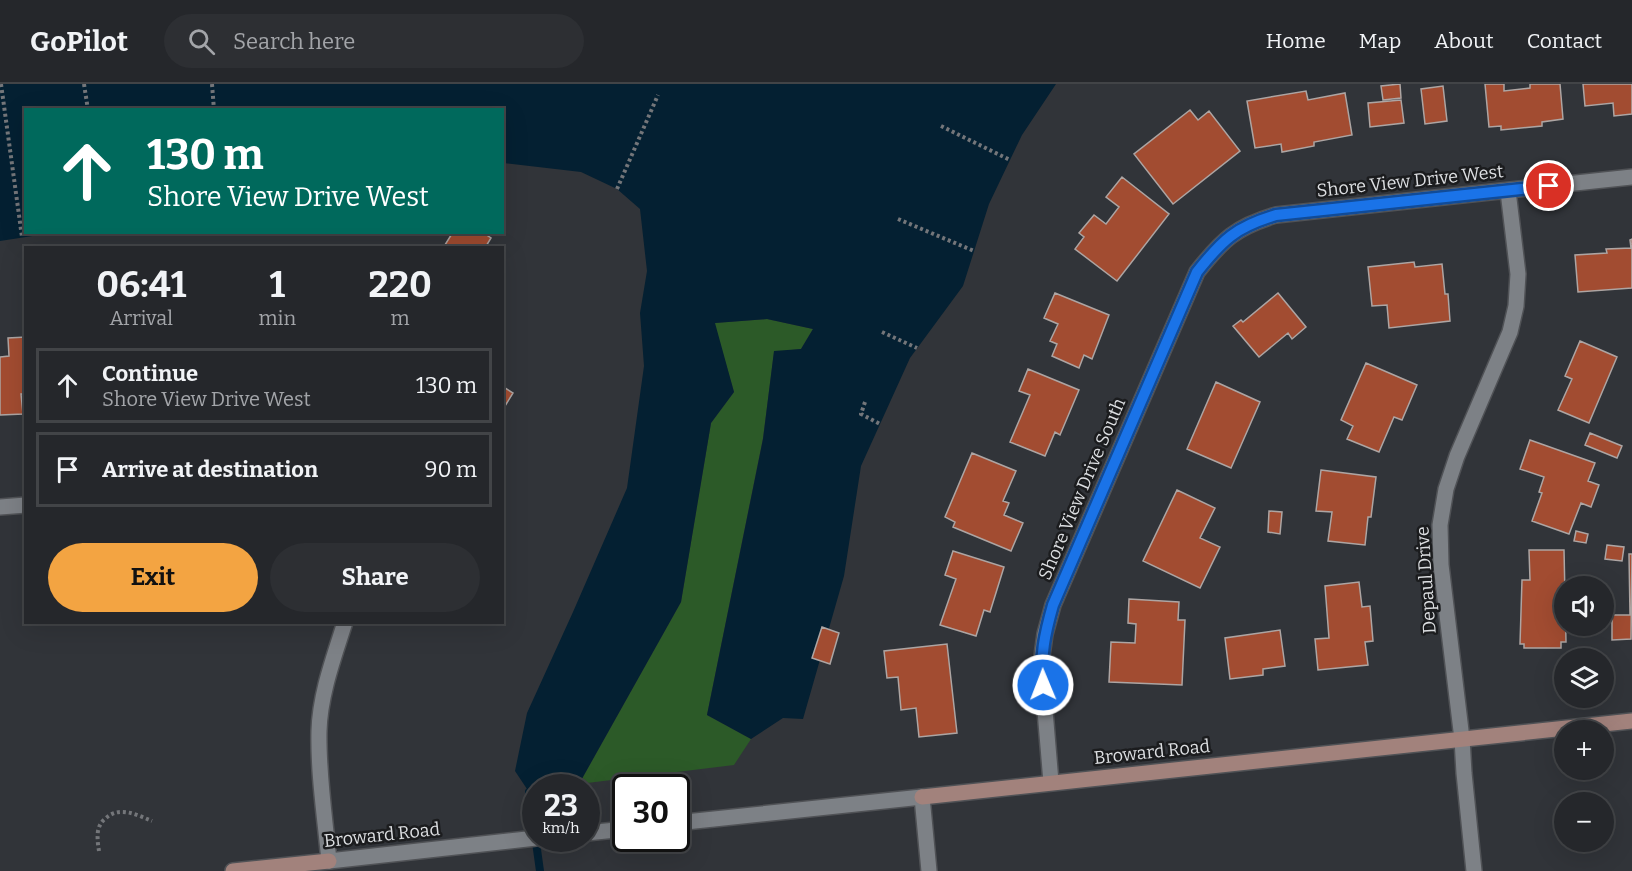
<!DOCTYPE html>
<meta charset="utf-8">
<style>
body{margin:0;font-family:Bitter,serif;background:#2d2f33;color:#f1f3f6;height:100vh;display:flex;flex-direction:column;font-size:22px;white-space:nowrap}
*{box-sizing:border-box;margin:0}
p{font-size:20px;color:#a3a5a9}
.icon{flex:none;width:33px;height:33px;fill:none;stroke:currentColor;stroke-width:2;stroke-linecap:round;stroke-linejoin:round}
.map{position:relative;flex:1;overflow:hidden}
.drawer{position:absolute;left:24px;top:162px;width:480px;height:378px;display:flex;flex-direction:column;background:#25272b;border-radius:0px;box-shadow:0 6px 24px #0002,0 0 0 2px #424447}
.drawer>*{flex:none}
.banner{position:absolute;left:24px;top:24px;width:480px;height:126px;border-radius:0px;box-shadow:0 6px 24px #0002,0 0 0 2px #424447;background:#00695c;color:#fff;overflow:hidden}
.tools{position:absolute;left:1554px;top:492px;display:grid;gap:12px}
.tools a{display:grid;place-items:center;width:60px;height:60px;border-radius:50%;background:#25272b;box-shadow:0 6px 24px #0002,0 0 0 2px #424447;font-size:30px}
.speed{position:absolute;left:522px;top:690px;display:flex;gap:12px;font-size:30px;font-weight:700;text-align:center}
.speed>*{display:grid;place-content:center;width:78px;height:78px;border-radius:50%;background:#25272b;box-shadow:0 6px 24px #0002,0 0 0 2px #424447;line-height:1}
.speed small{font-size:15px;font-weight:400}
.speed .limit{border:3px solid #111;border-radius:9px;background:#fff;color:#111}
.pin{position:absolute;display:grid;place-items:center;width:51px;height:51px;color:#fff;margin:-26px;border:3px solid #fff;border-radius:50%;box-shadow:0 2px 6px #0007}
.me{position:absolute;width:66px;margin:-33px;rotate:359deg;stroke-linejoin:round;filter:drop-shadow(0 0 4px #0008)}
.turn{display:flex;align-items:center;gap:21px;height:126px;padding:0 24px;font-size:27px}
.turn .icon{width:78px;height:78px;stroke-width:2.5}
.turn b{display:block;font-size:42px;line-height:51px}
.eta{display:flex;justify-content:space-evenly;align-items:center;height:102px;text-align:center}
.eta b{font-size:36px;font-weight:700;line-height:42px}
.action{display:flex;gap:12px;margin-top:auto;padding:12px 24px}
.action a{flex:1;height:69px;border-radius:36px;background:#f3a442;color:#111;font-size:24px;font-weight:700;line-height:69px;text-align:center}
.action a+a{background:#2d2f33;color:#f1f3f6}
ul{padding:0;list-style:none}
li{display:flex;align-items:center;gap:18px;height:75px;margin:0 12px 9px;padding:0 12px;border:3px solid #424447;border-radius:0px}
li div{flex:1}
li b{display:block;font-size:22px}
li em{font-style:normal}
header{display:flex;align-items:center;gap:36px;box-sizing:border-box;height:84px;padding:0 30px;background:#25272b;border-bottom:2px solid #424447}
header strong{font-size:28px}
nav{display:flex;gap:33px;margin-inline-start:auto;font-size:21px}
.search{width:420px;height:54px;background:#2d2f33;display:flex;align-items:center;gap:15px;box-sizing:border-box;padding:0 21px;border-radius:33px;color:#a3a5a9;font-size:22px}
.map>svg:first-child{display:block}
.green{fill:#2c5a28}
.water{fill:#042032}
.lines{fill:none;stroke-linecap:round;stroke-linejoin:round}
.stream{stroke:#042032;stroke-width:8}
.building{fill:#a24c31;stroke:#ada5a3;stroke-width:1.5}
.minor-casing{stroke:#505256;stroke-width:18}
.tertiary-casing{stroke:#505256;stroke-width:18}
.secondary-casing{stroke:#505256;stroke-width:18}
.path{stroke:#74767a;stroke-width:4;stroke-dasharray:3 3;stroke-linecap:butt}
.minor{stroke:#7d8186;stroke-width:15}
.tertiary{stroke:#7d8186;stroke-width:15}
.secondary{stroke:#a2827c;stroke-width:15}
.route-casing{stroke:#114b97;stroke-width:15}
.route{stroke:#1a73e8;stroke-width:10}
.labels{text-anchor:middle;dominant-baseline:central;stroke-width:5;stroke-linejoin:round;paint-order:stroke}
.street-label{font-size:18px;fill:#dcdee1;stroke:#1b1c1e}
</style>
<header>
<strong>GoPilot</strong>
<div class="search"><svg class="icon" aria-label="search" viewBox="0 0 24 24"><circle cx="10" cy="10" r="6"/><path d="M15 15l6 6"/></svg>Search here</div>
<nav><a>Home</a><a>Map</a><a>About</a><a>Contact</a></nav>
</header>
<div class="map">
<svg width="1632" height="787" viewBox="0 0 1632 787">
<rect width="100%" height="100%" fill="#313439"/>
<path class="green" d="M767,235L813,245L801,265L774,268L763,354L707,631L751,655L734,681L579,700L681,518L711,339L734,308L714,239Z"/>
<path class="water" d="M0,0H1056L1022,51L989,120L963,202L910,274L861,382L844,492L803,635L783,634L751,655L707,631L763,355L774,267L801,265L813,245L767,235L715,239L734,308L711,339L681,518L579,700L557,703L536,704L535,707L529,708L515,687L527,629L573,528L627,404L644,282L640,229L647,187L640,125L617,105L581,88L503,79L502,26H26V148L52,149L0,157Z"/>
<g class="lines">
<path class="stream" d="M529,708L540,787"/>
</g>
<path class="building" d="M1400,0L1401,14L1383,16L1381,2Z
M1485,0H1504V7L1530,4V0H1560L1563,35L1542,38V42L1501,46V42L1489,43Z
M1583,0H1632V30L1614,32L1613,19L1585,22Z
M1443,2L1447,37L1425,40L1421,5Z
M1306,7L1308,16L1345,9L1352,51L1314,58V62L1282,68L1281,60L1255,64L1247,17Z
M1401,16L1404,39L1370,43L1368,19Z
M1190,26L1198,36L1209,27L1240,67L1173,120L1134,70Z
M1122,93L1169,130L1117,197L1075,165L1084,153L1079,149L1094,131L1106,140L1119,123L1106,113Z
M453,148H482L491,154L485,164H443Z
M1632,155V204L1578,208L1575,171L1607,169L1606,165L1631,164L1630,156Z
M1414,178L1415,183L1442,180L1445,210H1448L1450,237L1389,244L1387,221L1372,222L1368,183Z
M1055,209L1109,231L1092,275L1084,271L1079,284L1052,272L1057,260L1050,257L1058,240L1044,234Z
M1278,209L1306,243L1292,255L1288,249L1259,273L1233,242L1241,236L1243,238Z
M26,253V310H21L23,330L0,331V273L9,272L8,254Z
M1580,257L1617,273L1589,339L1558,326L1572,295L1565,292Z
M1366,279L1417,301L1402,336L1394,333L1379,368L1347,355L1353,342L1341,336Z
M1028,285L1079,306L1060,351L1055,348L1045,372L1010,358L1030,311L1019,307Z
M1216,298L1260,318L1231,384L1187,365Z
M502,302L513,309L502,327Z
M1590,349L1622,362L1617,374L1585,361Z
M1530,356L1595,379L1588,397L1599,401L1591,423L1581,419L1569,450L1532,437L1542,409L1539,408L1544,393L1520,385Z
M972,369L1016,387L1003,417L1009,419L1004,431L1023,439L1011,467L953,443L955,438L945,433Z
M1321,386L1376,393L1371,433H1368L1365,461L1328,457L1332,428L1316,427Z
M1177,406L1215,424L1200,454L1220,463L1200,504L1143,477Z
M1269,427L1282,428L1280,450L1268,448Z
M1576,447L1588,450L1586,459L1574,457Z
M1607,461L1624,463L1622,477L1605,475Z
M1529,466H1564L1566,558H1561V564H1524V560H1520L1522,496H1530Z
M953,467L1004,483L990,528L984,526L976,552L940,541L956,495L945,491Z
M1629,470H1632L1631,555L1612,556V531H1630Z
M1359,498L1362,523L1370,522L1373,557L1365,558L1368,581L1318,586L1315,555L1329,554L1325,502Z
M1129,515L1179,518L1178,536H1185L1182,601L1109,598L1111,558L1135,559L1136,540L1128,539Z
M822,543L839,549L830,580L812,574Z
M1280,546L1285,582L1263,585V591L1230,595L1225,554Z
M947,560L957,649L919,653L916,624L901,626L898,593L887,594L884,567Z"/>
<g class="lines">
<defs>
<path id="minor" d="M0,423L26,421
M1051,698L1041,579L1045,550L1053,521L1197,188C1223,155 1236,143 1276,131L1632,93
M922,713L929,787
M329,777C325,734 318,690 319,647C320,610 334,573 345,538
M1474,787L1464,689L1462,655L1441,481L1440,441L1446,405L1457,372L1510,248L1516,222L1518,190L1508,107"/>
<path id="tertiary" d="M676,739L922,713
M586,749L626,745
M329,777L536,754"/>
<path id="secondary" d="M922,713L1632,637
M233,787L329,777"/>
</defs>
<use href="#minor" class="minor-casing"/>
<use href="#tertiary" class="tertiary-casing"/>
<use href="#secondary" class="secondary-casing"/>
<path class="path" d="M1,0L22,153
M84,0L88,26
M212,0L214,26
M941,42L1010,76
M617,105L658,11
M898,135L974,167
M882,248L917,264
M865,318L861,330L880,340
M99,767C98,761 97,754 98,747C99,742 101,738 105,735C119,721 137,731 152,737"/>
<use href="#minor" class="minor"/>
<use href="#tertiary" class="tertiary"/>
<use href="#secondary" class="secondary"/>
</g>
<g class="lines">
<defs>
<path id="route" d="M1043,601C1040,572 1045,549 1053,521L1197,188C1223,155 1236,143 1276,131L1549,102"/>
</defs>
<use href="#route" class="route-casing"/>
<use href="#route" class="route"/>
</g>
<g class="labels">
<g class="street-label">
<text transform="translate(1410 97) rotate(-6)">Shore View Drive West</text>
<text transform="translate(1082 405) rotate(-67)">Shore View Drive South</text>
<text transform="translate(1426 496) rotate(-94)">Depaul Drive</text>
<text transform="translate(1152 668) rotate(-6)">Broward Road</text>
<text transform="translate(382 751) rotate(-6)">Broward Road</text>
</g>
</g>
</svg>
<div class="tools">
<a><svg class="icon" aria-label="sound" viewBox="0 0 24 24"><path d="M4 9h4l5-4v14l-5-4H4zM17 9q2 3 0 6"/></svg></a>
<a><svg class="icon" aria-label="layers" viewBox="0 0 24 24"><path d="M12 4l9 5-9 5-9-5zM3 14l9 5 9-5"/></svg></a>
<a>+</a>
<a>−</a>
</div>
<div class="speed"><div>23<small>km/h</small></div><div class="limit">30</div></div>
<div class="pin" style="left:1549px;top:102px;background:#d93025"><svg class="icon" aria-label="arrive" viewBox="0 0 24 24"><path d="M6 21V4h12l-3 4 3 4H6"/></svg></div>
<svg class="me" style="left:1043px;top:601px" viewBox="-20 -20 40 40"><circle r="17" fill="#1a73e8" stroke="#fff" stroke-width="3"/><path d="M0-11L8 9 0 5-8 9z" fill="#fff"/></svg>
<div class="banner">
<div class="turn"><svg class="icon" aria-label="ahead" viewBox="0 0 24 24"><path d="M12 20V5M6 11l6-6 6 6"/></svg><div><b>130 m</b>Shore View Drive West</div></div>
</div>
<section class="drawer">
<div class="eta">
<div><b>06:41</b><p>Arrival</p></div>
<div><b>1</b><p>min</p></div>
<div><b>220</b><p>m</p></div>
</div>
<ul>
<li><svg class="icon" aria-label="ahead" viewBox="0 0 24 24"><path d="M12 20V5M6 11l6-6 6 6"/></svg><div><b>Continue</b><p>Shore View Drive West</p></div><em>130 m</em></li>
<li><svg class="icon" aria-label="arrive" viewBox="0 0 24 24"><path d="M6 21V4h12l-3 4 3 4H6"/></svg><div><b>Arrive at destination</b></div><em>90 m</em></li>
</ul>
<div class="action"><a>Exit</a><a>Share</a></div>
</section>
</div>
